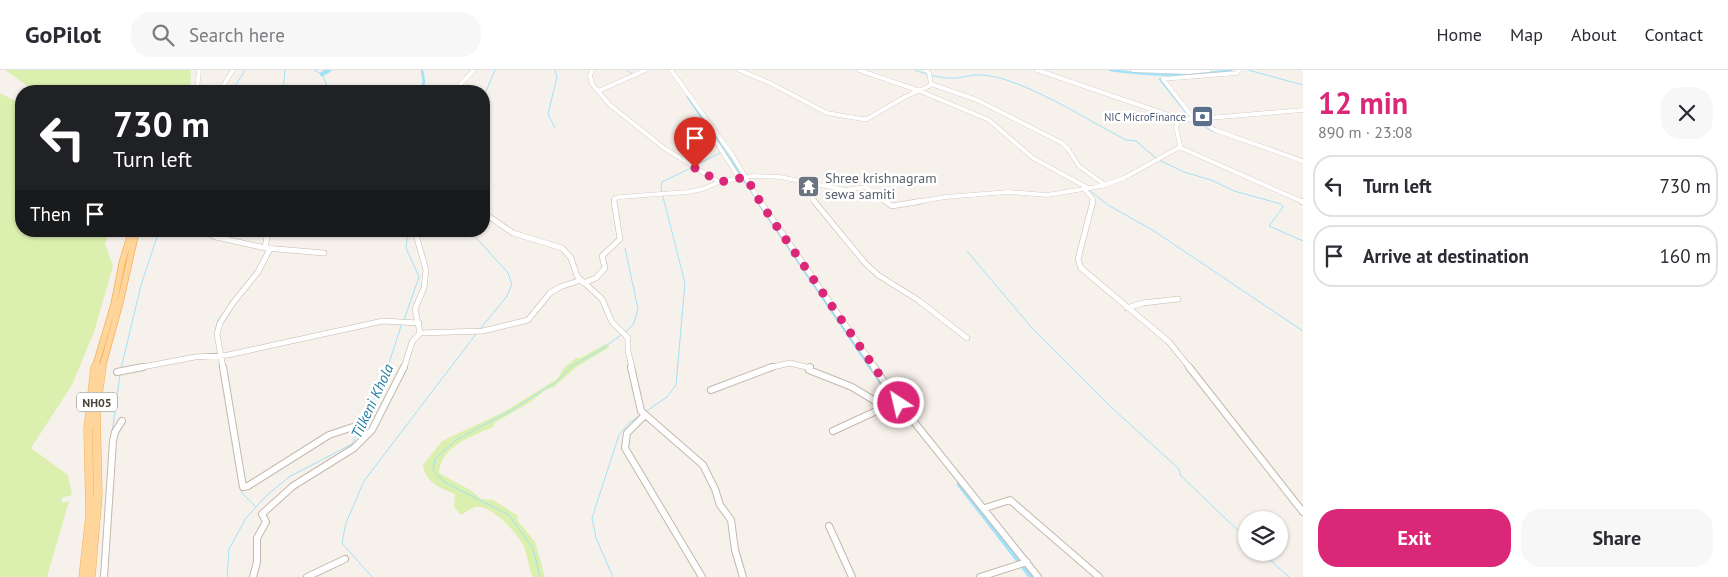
<!DOCTYPE html>
<meta charset="utf-8">
<style>
body{margin:0;font-family:"PT Sans",sans-serif;background:#f7f7f7;color:#2b2b33;height:100vh;display:flex;flex-direction:column;font-size:19px;white-space:nowrap}
*{box-sizing:border-box;margin:0}
p{font-size:16px;color:#7c7c81}
.icon{flex:none;width:28px;height:28px;fill:none;stroke:currentColor;stroke-width:2;stroke-linecap:round;stroke-linejoin:round}
.map{position:relative;flex:1;overflow:hidden}
.sheet{display:flex;flex-direction:column;background:#fff;width:425px}
.sheet>*{flex:none}
.banner{position:absolute;left:15px;top:15px;width:475px;height:152px;border-radius:20px;box-shadow:0 1px 4px #0004;background:#202124;color:#fff;overflow:hidden}
.buttons{position:absolute;left:1238px;top:441px;display:grid;gap:10px}
.buttons a{display:grid;place-items:center;width:50px;height:50px;border-radius:50%;background:#fff;box-shadow:0 1px 4px #0004;font-size:25px}
.pin{position:absolute;display:grid;place-items:center;width:42px;height:42px;color:#fff;margin:-51px -21px;border-radius:50% 50% 50% 0;rotate:-45deg;box-shadow:0 0 5px #0007}
.pin .icon{rotate:45deg}
.me{position:absolute;width:55px;margin:-28px;rotate:325deg;stroke-linejoin:round;filter:drop-shadow(0 0 4px #0008)}
.turn{display:flex;align-items:center;gap:18px;height:105px;padding:0 15px;font-size:22px}
.turn .icon{width:65px;height:65px;stroke-width:2.5}
.turn b{display:block;font-size:35px;line-height:42px}
.then{display:flex;align-items:center;height:48px;padding:0 15px;background:#0003;gap:10px;font-size:19px}
.round{display:grid;place-items:center;flex:none;width:52px;height:52px;border-radius:20px;background:#f7f7f7}
.summary{display:flex;align-items:center;justify-content:space-between;height:85px;padding:0 15px}
h1{font-size:30px;font-weight:700;line-height:38px;color:#db2777}
.primary-button{display:flex;gap:10px;margin-top:auto;padding:10px 15px}
.primary-button a{flex:1;height:58px;border-radius:20px;background:#db2777;color:#fff;font-size:20px;font-weight:700;line-height:58px;text-align:center}
.primary-button a+a{background:#f7f7f7;color:#2b2b33}
ul{padding:0;list-style:none}
li{display:flex;align-items:center;gap:15px;height:62px;margin:0 10px 8px;padding:0 5px;border:2px solid #e1e1e2;border-radius:20px}
li div{flex:1}
li b{display:block;font-size:19px}
li em{font-style:normal}
header{display:flex;align-items:center;gap:30px;box-sizing:border-box;height:70px;padding:0 25px;background:#fff;border-bottom:1px solid #e1e1e2}
header strong{font-size:24px}
nav{display:flex;gap:28px;margin-inline-start:auto;font-size:18px}
.search{width:350px;height:45px;background:#f7f7f7;display:flex;align-items:center;gap:12px;box-sizing:border-box;padding:0 18px;border-radius:20px;color:#7c7c81;font-size:19px}
main{display:flex;flex:1;min-height:0}
.map>svg:first-child{display:block}
.green{fill:#dbefaf}
.lines{fill:none;stroke-linecap:round;stroke-linejoin:round}
.stream{stroke:#a1e1f9;stroke-width:1}
.canal-far2{stroke:#a1e1f9;stroke-width:2.5}
.canal-far1{stroke:#a1e1f9;stroke-width:4}
.canal{stroke:#a1e1f9;stroke-width:4.5}
.river{stroke:#a1e1f9;stroke-width:4.5}
.minor-far2-casing{stroke:#c4b8ac;stroke-width:4.5}
.minor-far1-casing{stroke:#c4b8ac;stroke-width:6}
.minor-casing{stroke:#c4b8ac;stroke-width:8}
.major-far1-casing{stroke:#f2b15e;stroke-width:7}
.major-casing{stroke:#f2b15e;stroke-width:9}
.minor-far2{stroke:#fff;stroke-width:4}
.minor-far1{stroke:#fff;stroke-width:5}
.minor{stroke:#fff;stroke-width:6}
.major-far1{stroke:#ffd59b;stroke-width:5.5}
.major{stroke:#ffd59b;stroke-width:8}
.route{stroke:#db2777;stroke-width:9;stroke-dasharray:0 16.2}
.labels{text-anchor:middle;dominant-baseline:central;stroke-width:5;stroke-linejoin:round;paint-order:stroke}
.far-service-label{font-size:11px;fill:#4e5e75;stroke:#fff;text-anchor:end}
.shield{fill:#fff;stroke:#827a73;stroke-width:1}
.shield-label{font-size:12px;font-weight:bold;fill:#4c4137}
.worship-label{font-size:14px;fill:#5b616d;stroke:#fff;text-anchor:start}
.water-label{font-size:15px;font-style:italic;fill:#1f7da3;stroke:#fff}
</style>
<header>
<strong>GoPilot</strong>
<div class="search"><svg class="icon" aria-label="search" viewBox="0 0 24 24"><circle cx="10" cy="10" r="6"/><path d="M15 15l6 6"/></svg>Search here</div>
<nav><a>Home</a><a>Map</a><a>About</a><a>Contact</a></nav>
</header>
<main>
<div class="map">
<svg width="1303" height="507" viewBox="0 0 1303 507">
<rect width="100%" height="100%" fill="#f7f1eb"/>
<path class="green" d="M5,0H191L190,20V21H35Z
M0,23L21,34V161H110L105,174L113,196L94,262L72,315L31,378L68,405L72,425L62,428V433L69,431L47,507H0Z
M606,274L610,277L576,297L554,317L545,320L532,331L494,353L493,357C472,366 440,377 439,403L470,420L481,429L493,430L517,445L518,451L535,472L545,507H533C528,497 528,487 524,477C518,464 492,434 475,437C471,438 465,443 461,445L454,437L455,424C440,418 426,413 423,395L442,371L504,342L557,309L564,298L576,288H580Z"/>
<g class="lines">
<path class="stream" d="M314,0L322,4L329,21
M555,0L557,7L548,44L555,58
M627,0L632,4
M915,0C928,5 942,9 956,8C965,7 974,4 983,5C1023,8 1089,51 1126,70L1136,71L1156,88
M1248,0L1303,15
M232,21L245,0
M283,21L285,0
M484,26L495,0
M1159,90L1184,102L1211,110L1234,121L1281,134L1283,137L1269,156L1303,171
M1035,91L1058,103
M696,95L720,83
M1088,119L1108,135L1154,161L1303,261
M470,161L508,203L512,214L507,226L480,259
M967,181L1032,258L1112,338L1178,398L1181,406L1246,468
M404,250L419,207L406,178L408,161
M215,261L218,250L224,243
M624,263L633,255L638,239L625,178
M121,299L141,215L159,161
M645,342L667,327L676,315L685,213L661,119L662,112L693,97
M112,363L120,305
M241,418L242,423L255,436
M1261,482L1289,507
M227,507L229,479L246,448L266,426L289,407L352,374L384,309L402,253
M372,507L342,473L346,453L364,411L476,264
M540,507L533,478L509,445L444,412L433,400L435,389L456,370L512,340L556,312L572,296L602,279L621,265
M613,507L596,468L592,448L619,365L629,353L642,344"/>
<path class="canal-far2" d="M1110,0C1151,6 1190,7 1231,0
M1160,9L1191,48
M421,21L424,12L422,0
M688,27L759,132
M1192,50L1216,62"/>
<path class="canal-far1" d="M758,131L871,298"/>
<path class="canal" d="M871,297L893,330
M959,414L1031,507"/>
<path class="river" d="M322,4L329,0"/>
<defs>
<path id="minor-far2" d="M592,0L590,6L592,14L610,35L664,78L719,112
M671,0L733,86L760,132
M739,0L770,13L827,43L862,49H867L903,28L929,16L931,14L929,3L925,0
M859,0L920,21L989,50L1033,88L1088,118
M1037,0L1180,49
M1133,0L1188,2L1209,0
M931,14L977,30L1062,73L1068,79L1079,96L1105,115
M197,21L199,0
M220,21L233,0
M454,21L474,0
M598,21L646,0
M1193,48L1163,9L1237,3L1239,0
M1197,49L1303,40
M711,64L739,108
M1179,77L1303,132
M801,112L815,132
M1085,120L1093,129L1092,132
M614,132V129L619,127L688,122L703,119L719,112L752,106L780,107L845,120L866,117L887,132
M915,132L946,127L1008,122L1047,125L1102,116L1124,108L1178,78L1180,75L1176,57L1180,49H1197L1215,60L1303,91"/>
<path id="minor-far1" d="M760,131L875,298
M814,131L865,193L878,205L918,230L967,268
M885,131L892,136L922,131
M1093,131L1078,189L1081,198L1169,272L1190,298
M1301,131L1303,132
M484,143L513,163L562,178L571,188L577,206L602,229L612,252L628,268V281L632,298
M212,161L211,165L216,167L265,178L324,183
M415,161L426,200L424,218L415,239L420,263L483,261L528,250L550,223L560,217L581,210
M265,178L268,161
M583,213L596,208L605,198L602,186L620,169L614,131
M1127,238L1143,233L1178,229
M137,298L195,287L228,285L383,251L419,253
M223,298L217,264L220,253L233,233L258,202L270,179
M404,298L412,272L420,263
M768,298L790,293L810,298"/>
<path id="minor" d="M223,297L243,417L248,416L329,365L359,355
M631,297L641,341L703,395L715,419L720,435L731,450L735,480L743,507
M810,297L809,300L852,317L885,337L833,361
M874,297L899,333L1038,507
M1189,297L1303,442
M117,302L143,297
M711,320L772,297
M645,345L627,363L625,378L702,507
M985,438L1010,430L1099,507
M829,456L852,507
M104,507L113,371L115,362L122,351
M253,507L257,492V468L266,452L262,444L293,416L354,378L372,360L404,297
M307,507L345,489
M980,507L1027,492"/>
<path id="major-far1" d="M95,298L114,234L122,193L131,163
M102,298L120,233L136,162"/>
<path id="major" d="M83,507L90,445L88,359L95,297
M91,507L98,425L96,339L102,297"/>
</defs>
<use href="#minor-far2" class="minor-far2-casing"/>
<use href="#minor-far1" class="minor-far1-casing"/>
<use href="#minor" class="minor-casing"/>
<use href="#major-far1" class="major-far1-casing"/>
<use href="#major" class="major-casing"/>
<use href="#minor-far2" class="minor-far2"/>
<use href="#minor-far1" class="minor-far1"/>
<use href="#minor" class="minor"/>
<use href="#major-far1" class="major-far1"/>
<use href="#major" class="major"/>
</g>
<g class="lines">
<path class="route" d="M695,98L720,112L746,107L762,135L899,333"/>
</g>
<defs>
<symbol id="bank-square" viewBox="-11 -11 22 22"><rect x="-9" y="-9" width="18" height="18" rx="4" fill="#5c6f8a" stroke="#fff"/><path d="M-6-4H6V4H-6ZM0-2.3a2.3 2.3 0 1 0 0 4.6a2.3 2.3 0 1 0 0-4.6Z" fill="#fff"/></symbol>
<symbol id="temple-square" viewBox="-11 -11 22 22"><rect x="-9" y="-9" width="18" height="18" rx="4" fill="#6b7280" stroke="#fff"/><path d="M0-6L5-2H3V0L6.5 2.5H4V6H1.5V3h-3V6H-4V2.5H-6.5L-3 0V-2H-5Z" fill="#fff"/></symbol>
</defs>
<g fill-rule="evenodd">
<use href="#bank-square" x="1190" y="34" width="25" height="25"/>
<use href="#temple-square" x="796" y="104" width="25" height="25"/>
</g>
<g class="labels">
<g class="far-service-label">
<text x="1186" y="47">NIC MicroFinance</text>
</g>
<rect class="shield" x="77" y="322.5" width="40" height="19" rx="4"/>
<g class="shield-label">
<text x="97" y="332">NH05</text>
</g>
<g class="worship-label">
<text x="825" y="108">Shree krishnagram<tspan x="825" dy="16">sewa samiti</tspan></text>
</g>
<g class="water-label">
<text transform="translate(372 331) rotate(-65)">Tilkeni Khola</text>
</g>
</g>
</svg>
<div class="buttons">
<a><svg class="icon" aria-label="layers" viewBox="0 0 24 24"><path d="M12 4l9 5-9 5-9-5zM3 14l9 5 9-5"/></svg></a>
</div>
<div class="pin" style="left:695px;top:98px;background:#d93025"><svg class="icon" aria-label="arrive" viewBox="0 0 24 24"><path d="M6 21V4h12l-3 4 3 4H6"/></svg></div>
<svg class="me" style="left:899px;top:333px" viewBox="-20 -20 40 40"><circle r="17" fill="#db2777" stroke="#fff" stroke-width="3"/><path d="M0-11L8 9 0 5-8 9z" fill="#fff"/></svg>
<div class="banner">
<div class="turn"><svg class="icon" aria-label="left" viewBox="0 0 24 24"><path d="M17 20v-9H6M10 6l-5 5 5 5"/></svg><div><b>730 m</b>Turn left</div></div>
<div class="then">Then<svg class="icon" aria-label="arrive" viewBox="0 0 24 24"><path d="M6 21V4h12l-3 4 3 4H6"/></svg></div>
</div>
</div>
<section class="sheet">
<div class="summary"><div><h1>12 min</h1><p>890 m · 23:08</p></div><a class="round"><svg class="icon" aria-label="close" viewBox="0 0 24 24"><path d="M6 6l12 12M18 6L6 18"/></svg></a></div>
<ul>
<li><svg class="icon" aria-label="left" viewBox="0 0 24 24"><path d="M17 20v-9H6M10 6l-5 5 5 5"/></svg><div><b>Turn left</b></div><em>730 m</em></li>
<li><svg class="icon" aria-label="arrive" viewBox="0 0 24 24"><path d="M6 21V4h12l-3 4 3 4H6"/></svg><div><b>Arrive at destination</b></div><em>160 m</em></li>
</ul>
<div class="primary-button"><a>Exit</a><a>Share</a></div>
</section>
</main>
